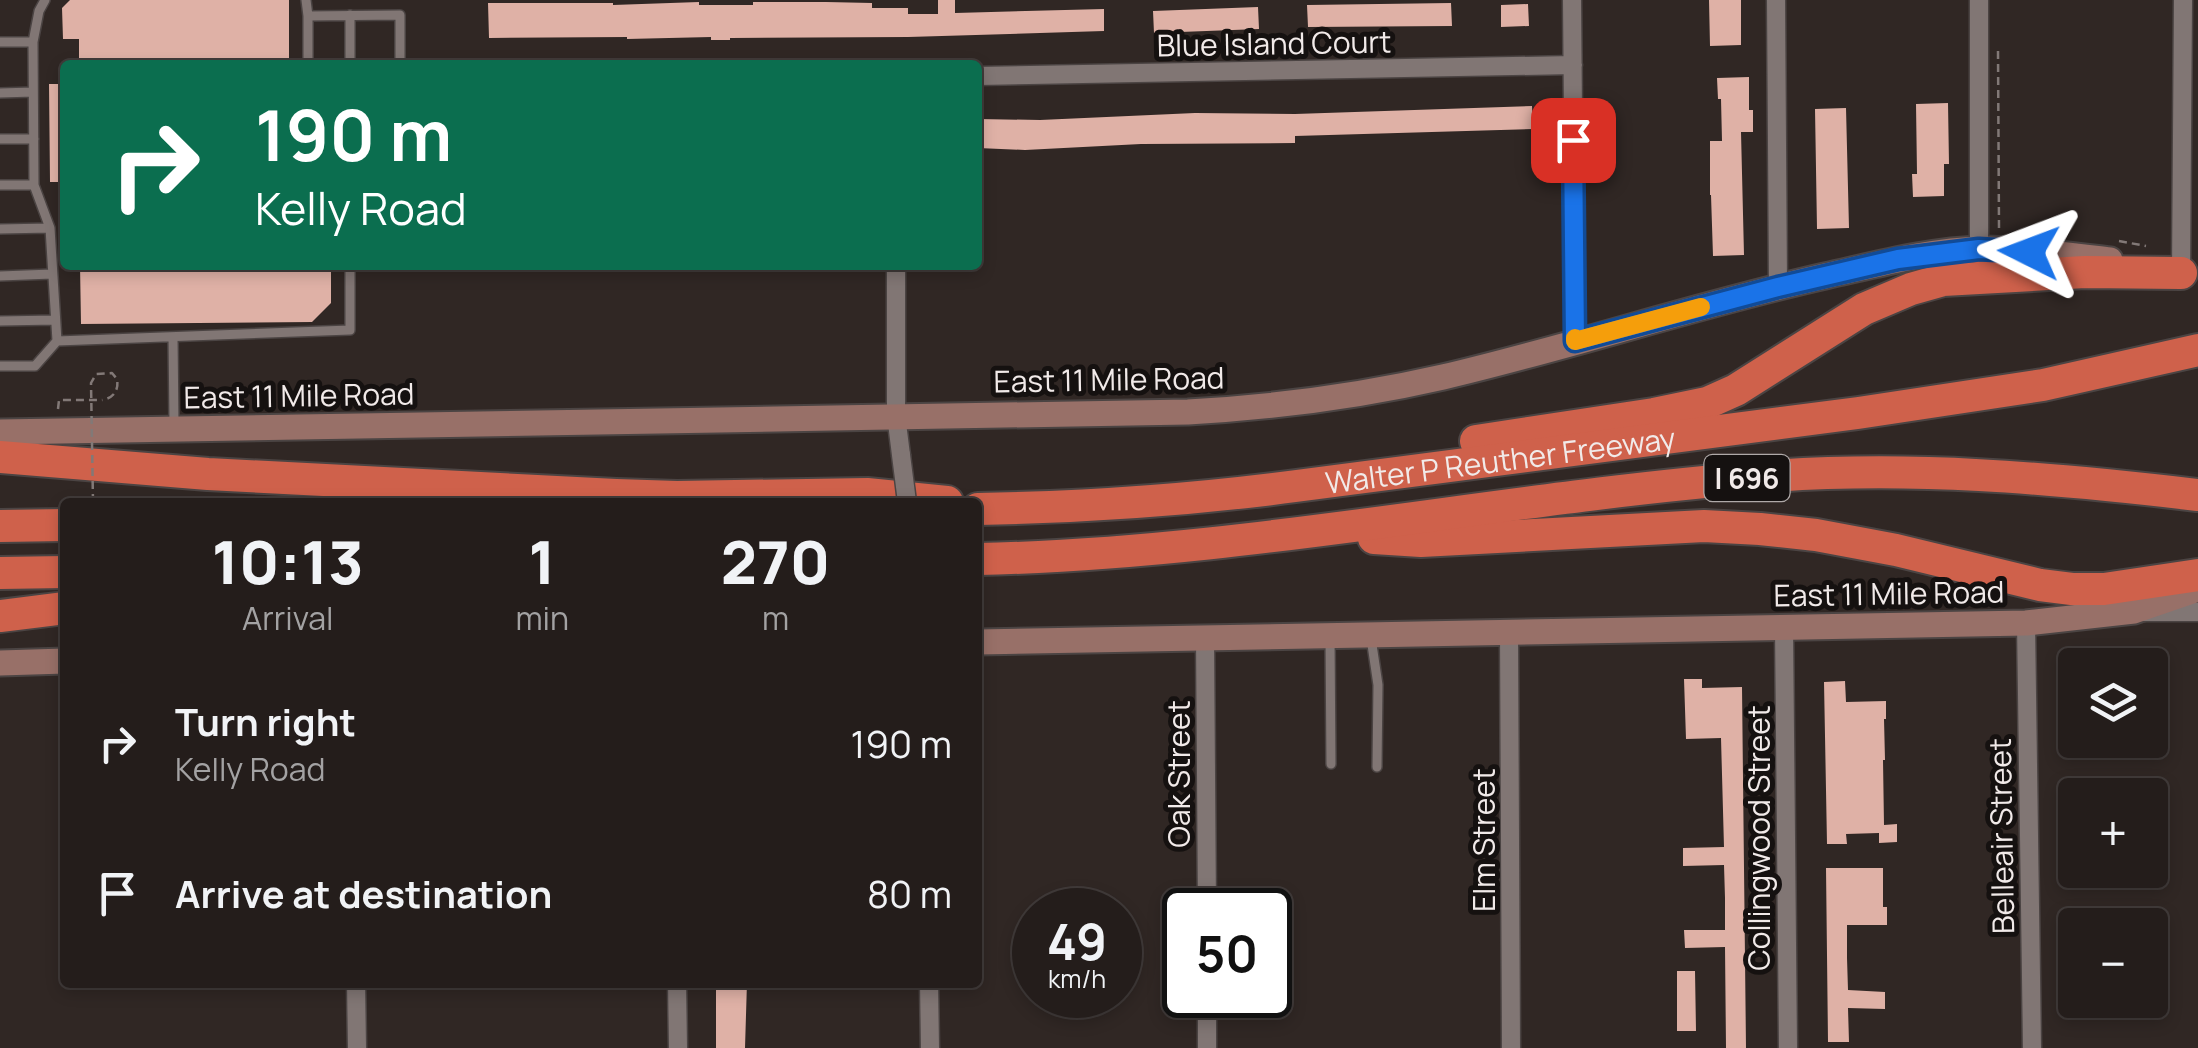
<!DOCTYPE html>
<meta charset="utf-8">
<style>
body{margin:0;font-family:Manrope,sans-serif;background:#2c2624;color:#f1f3f6;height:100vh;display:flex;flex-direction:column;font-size:38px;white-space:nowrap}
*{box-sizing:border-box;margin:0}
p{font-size:32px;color:#a3a2a3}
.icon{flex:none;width:55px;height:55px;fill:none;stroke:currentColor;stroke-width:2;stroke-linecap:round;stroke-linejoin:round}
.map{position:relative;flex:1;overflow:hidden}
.drawer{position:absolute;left:60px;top:498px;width:922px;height:490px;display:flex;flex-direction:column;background:#241d1b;border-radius:10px;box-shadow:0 5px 15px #0003,0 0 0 2px #413b3a}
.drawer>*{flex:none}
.guide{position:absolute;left:60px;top:60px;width:922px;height:210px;border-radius:10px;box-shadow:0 5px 15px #0003,0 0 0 2px #413b3a;background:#0b6e4f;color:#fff;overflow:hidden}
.tools{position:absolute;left:2058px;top:648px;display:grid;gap:20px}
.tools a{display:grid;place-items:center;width:110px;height:110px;border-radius:10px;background:#241d1b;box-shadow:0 5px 15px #0003,0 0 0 2px #413b3a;font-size:50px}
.speed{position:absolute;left:1012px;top:888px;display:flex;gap:20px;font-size:50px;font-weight:700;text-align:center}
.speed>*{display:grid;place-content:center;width:130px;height:130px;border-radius:50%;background:#241d1b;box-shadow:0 5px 15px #0003,0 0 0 2px #413b3a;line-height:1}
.speed small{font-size:25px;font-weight:400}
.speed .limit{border:5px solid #111;border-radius:15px;background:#fff;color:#111}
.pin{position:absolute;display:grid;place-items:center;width:85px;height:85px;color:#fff;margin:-42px;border-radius:20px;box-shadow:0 5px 15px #0006}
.me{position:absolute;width:110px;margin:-55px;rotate:273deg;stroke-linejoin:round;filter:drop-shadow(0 0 8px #0008)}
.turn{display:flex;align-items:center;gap:35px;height:210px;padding:0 30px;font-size:45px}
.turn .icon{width:130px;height:130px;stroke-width:2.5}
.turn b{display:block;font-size:70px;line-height:85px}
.eta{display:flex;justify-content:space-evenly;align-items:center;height:170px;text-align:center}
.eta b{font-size:60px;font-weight:800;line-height:70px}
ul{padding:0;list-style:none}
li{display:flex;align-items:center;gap:30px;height:150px;padding:0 30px}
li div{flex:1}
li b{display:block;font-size:38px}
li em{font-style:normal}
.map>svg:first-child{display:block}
.building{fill:#dfb1a6}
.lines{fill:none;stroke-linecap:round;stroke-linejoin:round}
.service-casing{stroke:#4b4443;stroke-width:12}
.minor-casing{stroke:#4b4443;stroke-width:21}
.secondary-casing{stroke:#4b4443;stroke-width:29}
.motorway-casing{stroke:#4b4443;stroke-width:36}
.path{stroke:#827977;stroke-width:2.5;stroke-dasharray:8 5;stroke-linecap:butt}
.service{stroke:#817674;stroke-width:9}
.minor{stroke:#817674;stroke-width:18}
.secondary{stroke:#987068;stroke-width:25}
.motorway{stroke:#cf614b;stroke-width:32}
.minor-bridge-casing{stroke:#4b4443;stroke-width:21;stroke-linecap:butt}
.path-bridge{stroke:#827977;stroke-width:2.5;stroke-dasharray:8 5;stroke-linecap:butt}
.minor-bridge{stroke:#817674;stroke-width:18}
.route-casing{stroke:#114b97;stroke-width:25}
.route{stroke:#1a73e8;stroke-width:18}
.slow{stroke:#f59e0b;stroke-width:18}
.labels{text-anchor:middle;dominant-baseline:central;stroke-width:10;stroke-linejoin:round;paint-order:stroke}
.shield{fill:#151110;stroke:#afa9a8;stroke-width:2.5}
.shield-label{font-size:28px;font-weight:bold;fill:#f1eae9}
.street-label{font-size:30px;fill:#f1eae9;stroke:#151110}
</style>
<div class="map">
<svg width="2198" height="1048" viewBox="0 0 2198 1048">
<rect width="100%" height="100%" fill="#302724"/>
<path class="building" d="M70,0H289V65H79V39H63L62,8Z
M938,0H955V13L1104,9V31L908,37L730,38V40H711V37L627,39V37L489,38L488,3H613V5L699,2V5H753V2H826L872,3V8H908V14H938Z
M1709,0H1741V45L1710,46Z
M1451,3L1452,26L1308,27L1307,5Z
M1528,4L1529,26L1501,27V5Z
M1258,7L1259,29L1154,33L1153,11Z
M1749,77V110H1753V132H1741L1744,255L1713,256L1711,195H1710V141H1722L1721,99H1718L1717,78Z
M49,84H65V182H50Z
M1948,103L1949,164H1944V196L1913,197L1912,174H1917L1916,104Z
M1532,106L1533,129L1295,136V143L1141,144L1025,150L978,148V119L1040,120L1195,113L1295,114Z
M1846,108L1849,228L1817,229L1815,109Z
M80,265H331V303L312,322L81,324Z
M1684,679H1702V688L1742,687L1746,1048H1726L1725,947L1685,948L1684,930H1725V898L1724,865L1683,866V848L1724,847L1721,738L1686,739Z
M1845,681L1846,702L1886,701V719H1884L1885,760H1883L1884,825L1897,824V842L1879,843V833L1846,834L1847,844H1827L1824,682Z
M1826,868H1883V907H1887V925H1847V958L1848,990L1885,992V1009L1848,1008L1849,1042H1828Z
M1677,971H1695L1696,1031H1677Z
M716,982H747L745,1048H716Z"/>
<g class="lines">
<defs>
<path id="service" d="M45,0L39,11L33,42L34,185L50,228L57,341L350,330V265
M306,0L308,16L400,15V65
M350,15V65
M0,42H33
M308,65V16
M0,93L33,92
M0,139H34
M0,185H34
M0,229L50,228
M0,276L52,274
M0,321L55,320
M173,337L174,424
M0,366H35L57,341
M1330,638L1331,764
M1371,638L1378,685L1377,767"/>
<path id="minor" d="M1572,0L1575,341
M1776,0L1778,287
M1979,0V249
M978,76L1573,65
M896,265V415L901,455
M2181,273L2183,0
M2144,612H2198
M2026,623L2032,1048
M1784,627L1788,1048
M1509,632L1511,1048
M1205,637L1207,910
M356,982L357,1048
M677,982L678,1048
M929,982L930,1048
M1207,995V1048"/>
<path id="secondary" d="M0,432L1188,412C1277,407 1356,397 1443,377C1571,347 1696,305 1825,276C1875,265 1930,250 1982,249C2024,249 2068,255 2110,260
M978,642L2026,623L2134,611L2198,589
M0,663L65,661"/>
<g id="motorway">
<path d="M1476,441L1654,414L1707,403L1736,390L1864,309L1911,289L1943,280L2085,272L2181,273"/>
<path d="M0,457L208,474L616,495L677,497L867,494L947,502"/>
<path id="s1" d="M978,509C1085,507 1190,500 1296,486L1858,413L2043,385L2198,350"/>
<path d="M0,526L65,525"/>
<path d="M1374,538L1421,541L1704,526L1760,529L1816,535L1896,550L2040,585L2072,589H2104L2198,575"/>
<path d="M978,559C1240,554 1498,498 1760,477C1907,465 2052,478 2198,495"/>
<path d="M0,573L65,572"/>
<path d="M0,616L65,608"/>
</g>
</defs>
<use href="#service" class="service-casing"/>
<use href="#minor" class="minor-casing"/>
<use href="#secondary" class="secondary-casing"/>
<use href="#motorway" class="motorway-casing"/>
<path class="path" d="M1998,51L1999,228
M2119,241L2146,246
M58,409L59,400H102"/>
<use href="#service" class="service"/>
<use href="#minor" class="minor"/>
<use href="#secondary" class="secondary"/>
<use href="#motorway" class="motorway"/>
<defs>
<path id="minor-bridge" d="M901,455L907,502"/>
</defs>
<use href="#minor-bridge" class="minor-bridge-casing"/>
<path class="path-bridge" d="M93,502L91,383L96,374L112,373L117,379C119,390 114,398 102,400"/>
<use href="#minor-bridge" class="minor-bridge"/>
</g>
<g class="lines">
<defs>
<path id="route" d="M1573,140L1575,341L1778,287L1898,259L1979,249L2029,252"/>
</defs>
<use href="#route" class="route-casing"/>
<use href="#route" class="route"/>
<path class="slow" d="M1575,338V341L1701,307"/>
</g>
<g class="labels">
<rect class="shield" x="1704.5" y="455" width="85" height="46" rx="8"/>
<g class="shield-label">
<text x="1747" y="478">I 696</text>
</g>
<g class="street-label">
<text transform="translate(1274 43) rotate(-1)">Blue Island Court</text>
<text transform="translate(1109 379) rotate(-1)">East 11 Mile Road</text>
<text transform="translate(299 395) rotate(-1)">East 11 Mile Road</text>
<text stroke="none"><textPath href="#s1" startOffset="525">Walter P Reuther Freeway</textPath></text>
<text transform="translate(1889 593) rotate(-1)">East 11 Mile Road</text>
<text transform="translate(1178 774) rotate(-90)">Oak Street</text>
<text transform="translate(2001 836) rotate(-91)">Belleair Street</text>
<text transform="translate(1758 838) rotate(-90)">Collingwood Street</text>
<text transform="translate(1483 840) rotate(-90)">Elm Street</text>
</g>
</g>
</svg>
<div class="tools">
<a><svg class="icon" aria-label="layers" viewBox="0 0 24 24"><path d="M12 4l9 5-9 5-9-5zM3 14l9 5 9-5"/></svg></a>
<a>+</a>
<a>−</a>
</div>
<div class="speed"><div>49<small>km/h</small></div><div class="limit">50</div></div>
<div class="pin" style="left:1573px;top:140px;background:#d93025"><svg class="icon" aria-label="arrive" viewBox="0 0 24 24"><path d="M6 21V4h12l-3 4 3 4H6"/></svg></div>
<svg class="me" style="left:2029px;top:252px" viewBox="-20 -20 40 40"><path d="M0-17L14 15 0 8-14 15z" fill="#1a73e8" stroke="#fff" stroke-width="4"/></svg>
<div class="guide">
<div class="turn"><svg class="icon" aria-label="right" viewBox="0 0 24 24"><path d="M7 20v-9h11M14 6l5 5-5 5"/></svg><div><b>190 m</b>Kelly Road</div></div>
</div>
<section class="drawer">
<div class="eta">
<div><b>10:13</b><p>Arrival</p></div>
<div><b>1</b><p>min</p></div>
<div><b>270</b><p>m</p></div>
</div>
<ul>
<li><svg class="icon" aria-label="right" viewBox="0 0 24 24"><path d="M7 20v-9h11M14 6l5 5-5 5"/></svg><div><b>Turn right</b><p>Kelly Road</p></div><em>190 m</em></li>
<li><svg class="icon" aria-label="arrive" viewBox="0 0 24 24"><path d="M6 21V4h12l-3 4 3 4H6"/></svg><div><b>Arrive at destination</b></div><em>80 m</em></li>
</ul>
</section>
</div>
